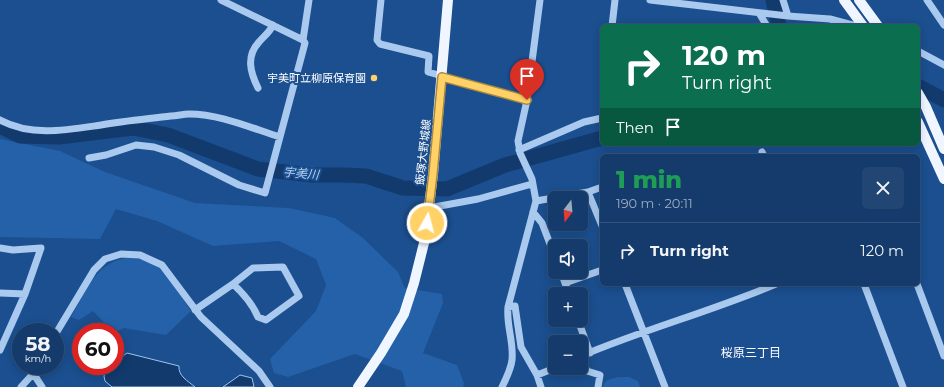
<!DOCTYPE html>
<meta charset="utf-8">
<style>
body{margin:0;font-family:Montserrat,"Noto Sans JP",sans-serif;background:#214673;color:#f1f3f6;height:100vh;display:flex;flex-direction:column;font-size:15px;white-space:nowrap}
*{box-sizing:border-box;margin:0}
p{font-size:13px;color:#9dadc1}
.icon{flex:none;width:22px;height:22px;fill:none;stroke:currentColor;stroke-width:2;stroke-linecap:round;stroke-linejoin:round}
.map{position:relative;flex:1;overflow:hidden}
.panel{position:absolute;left:600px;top:154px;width:320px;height:132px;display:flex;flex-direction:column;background:#143b6b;border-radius:6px;box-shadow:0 2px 10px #0003,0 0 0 1px #33557e}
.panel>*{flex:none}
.hud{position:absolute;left:600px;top:24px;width:320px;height:122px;border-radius:6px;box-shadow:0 2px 10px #0003,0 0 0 1px #33557e;background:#0b6e4f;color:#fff;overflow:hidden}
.needle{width:26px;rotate:196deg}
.fabs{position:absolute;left:548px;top:191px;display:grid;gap:8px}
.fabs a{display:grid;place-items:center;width:40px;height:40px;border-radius:6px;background:#143b6b;box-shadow:0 2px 10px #0003,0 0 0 1px #33557e;font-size:20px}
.speed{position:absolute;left:12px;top:323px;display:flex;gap:8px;font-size:20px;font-weight:700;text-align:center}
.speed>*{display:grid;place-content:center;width:52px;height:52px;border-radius:50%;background:#143b6b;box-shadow:0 2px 10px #0003,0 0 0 1px #33557e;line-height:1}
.speed small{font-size:10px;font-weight:400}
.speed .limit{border:6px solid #d22;background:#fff;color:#111}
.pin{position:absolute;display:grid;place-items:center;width:34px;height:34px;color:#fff;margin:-41px -17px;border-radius:50% 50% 50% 0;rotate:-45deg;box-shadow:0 0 4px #0007}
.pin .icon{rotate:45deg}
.me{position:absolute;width:44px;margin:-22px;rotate:7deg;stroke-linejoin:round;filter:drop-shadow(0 0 3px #0008)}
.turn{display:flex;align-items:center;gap:14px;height:84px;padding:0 16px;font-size:18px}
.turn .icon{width:52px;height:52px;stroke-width:2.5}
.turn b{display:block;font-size:28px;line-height:34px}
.then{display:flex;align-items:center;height:38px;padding:0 16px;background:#0003;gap:8px;font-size:15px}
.round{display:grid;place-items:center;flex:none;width:42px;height:42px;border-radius:6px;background:#214673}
.overview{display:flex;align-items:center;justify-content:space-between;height:68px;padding:0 16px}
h1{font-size:24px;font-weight:800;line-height:30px;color:#1e9e55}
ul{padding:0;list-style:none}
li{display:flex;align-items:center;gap:12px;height:56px;padding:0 16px;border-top:1px solid #33557e}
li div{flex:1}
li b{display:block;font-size:15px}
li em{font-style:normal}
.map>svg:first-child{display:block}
.green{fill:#2461a8}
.water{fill:#123a6d;stroke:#9cc4f0}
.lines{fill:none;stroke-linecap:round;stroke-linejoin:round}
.river{stroke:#123a6d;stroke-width:15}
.minor{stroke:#a9c9ee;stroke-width:7}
.major{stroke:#f0f6ff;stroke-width:10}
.route-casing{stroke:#a68842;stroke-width:10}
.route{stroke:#ffd166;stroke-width:7}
.poi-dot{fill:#ffd166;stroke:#1b4f8f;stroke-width:1.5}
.labels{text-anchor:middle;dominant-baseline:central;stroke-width:4;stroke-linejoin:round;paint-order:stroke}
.poi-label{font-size:11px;fill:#fff;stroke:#1b4f8f;text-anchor:end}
.street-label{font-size:11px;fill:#fff;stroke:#1b4f8f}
.water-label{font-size:12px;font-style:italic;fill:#b5d3f5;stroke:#1b4f8f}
.neighbourhood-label{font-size:12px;fill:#fff;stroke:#1b4f8f}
</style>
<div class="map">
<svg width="944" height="387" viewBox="0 0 944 387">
<rect width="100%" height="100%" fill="#1b4f8f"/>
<path class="green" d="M0,139L60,151L105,172L195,203L289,208L335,218L363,238L398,272L405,288L442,294L443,303L423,353L457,365L464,383L463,387H406L402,371L355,354L288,377L274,373L270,359L316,311L326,285L316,259L279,241L213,246L157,221L116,209L100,239L0,237Z
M131,257C140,259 150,261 157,266C169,273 183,299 191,311L166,335L124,328L115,332H113L93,311L79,320L71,317C88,289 94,262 131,257Z
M618,377H629L638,381L640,387H603C605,379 611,379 618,377Z"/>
<path class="water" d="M127,353L179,366C178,376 188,381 195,387H112L105,381L104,376L108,367L109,366H115V362Z
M240,375L252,378L254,387H223Z"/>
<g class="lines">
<path class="river" d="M773,0L779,26
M918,86L944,100
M0,126L20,136L59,137L133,128L168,135L258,169L312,175H343L366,176L403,188L447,189L505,165L602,138"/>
<path class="minor" d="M221,0L303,40
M381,0L377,40L380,44L429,56L428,72L527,100
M650,0L788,16L830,19L856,26
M783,0L788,16
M927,0L944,25
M759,13L767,26
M612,26L615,0
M918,51L944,65
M258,88C250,72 246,56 259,42C264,36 270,32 273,25
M0,120C32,137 67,130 101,125C124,121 147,119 171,116C177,116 183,114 189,114C220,114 251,128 280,137
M519,150L584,122L602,118
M762,152L764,156
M89,158L106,155L136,145L154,147L179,155L239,185L265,193L305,43L303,40L309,0
M588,192L602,187
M536,201L588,192L602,226
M429,208L478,199L532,184
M533,212L542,223L555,257
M0,248L13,250L41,248L25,294L0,350
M283,267L299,296L266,320L258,317C252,303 244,294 233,284L253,268Z
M561,272L569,294
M565,283L602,270
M625,284L665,387
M864,284L903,387
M917,284L944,356
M0,293L25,294
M508,307L515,306L521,347L537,375L541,387
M195,310L233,284
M578,320L590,353
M55,335L94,270L105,259L121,254L140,255L162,265L201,317L259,371L270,387
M581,356C645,329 712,311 776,284
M581,358L587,371L600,375L598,387
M33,373L42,387
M537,375L555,368
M21,387L31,376L37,366
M502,387C506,379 511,369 512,360C514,342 506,325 508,307L536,201L532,179L520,153L518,141L527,100L540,0"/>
<path class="major" d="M844,0L863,26
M859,0L878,26
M918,93L926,107L944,149
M918,122L944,179
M358,387L381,353L404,314L414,283L425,239L433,174L448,0"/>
</g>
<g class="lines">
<defs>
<path id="route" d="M427,223L433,174L442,77L527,100"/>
</defs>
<use href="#route" class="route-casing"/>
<use href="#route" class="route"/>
</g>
<circle class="poi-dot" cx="374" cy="78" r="4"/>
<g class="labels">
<g class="poi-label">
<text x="366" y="78">宇美町立柳原保育園</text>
</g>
<g class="street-label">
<text transform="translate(423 152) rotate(-84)">飯塚大野城線</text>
</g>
<g class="water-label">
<text transform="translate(301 173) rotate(5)">宇美川</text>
</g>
<g class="neighbourhood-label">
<text x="751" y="352">桜原三丁目</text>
</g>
</g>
</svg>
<div class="fabs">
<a><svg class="needle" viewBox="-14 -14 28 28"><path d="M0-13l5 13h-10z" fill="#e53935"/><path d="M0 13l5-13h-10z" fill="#9dadc1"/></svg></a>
<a><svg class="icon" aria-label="sound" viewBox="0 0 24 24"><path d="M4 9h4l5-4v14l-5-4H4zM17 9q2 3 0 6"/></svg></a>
<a>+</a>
<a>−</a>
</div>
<div class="speed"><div>58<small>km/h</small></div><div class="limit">60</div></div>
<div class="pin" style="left:527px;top:100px;background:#d93025"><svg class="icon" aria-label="arrive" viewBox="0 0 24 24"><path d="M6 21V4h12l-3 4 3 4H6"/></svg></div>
<svg class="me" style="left:427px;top:223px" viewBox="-20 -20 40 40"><circle r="17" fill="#ffd166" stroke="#fff" stroke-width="3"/><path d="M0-11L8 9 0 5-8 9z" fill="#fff"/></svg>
<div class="hud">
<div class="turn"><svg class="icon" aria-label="right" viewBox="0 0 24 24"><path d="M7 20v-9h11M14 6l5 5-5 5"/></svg><div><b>120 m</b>Turn right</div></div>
<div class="then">Then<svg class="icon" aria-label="arrive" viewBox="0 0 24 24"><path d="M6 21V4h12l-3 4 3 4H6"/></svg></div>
</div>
<section class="panel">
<div class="overview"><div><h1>1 min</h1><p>190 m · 20:11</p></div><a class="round"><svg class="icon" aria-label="close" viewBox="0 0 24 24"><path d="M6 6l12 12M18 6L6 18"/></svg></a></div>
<ul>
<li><svg class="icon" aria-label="right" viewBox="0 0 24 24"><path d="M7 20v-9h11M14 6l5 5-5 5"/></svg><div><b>Turn right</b></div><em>120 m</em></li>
</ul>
</section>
</div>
